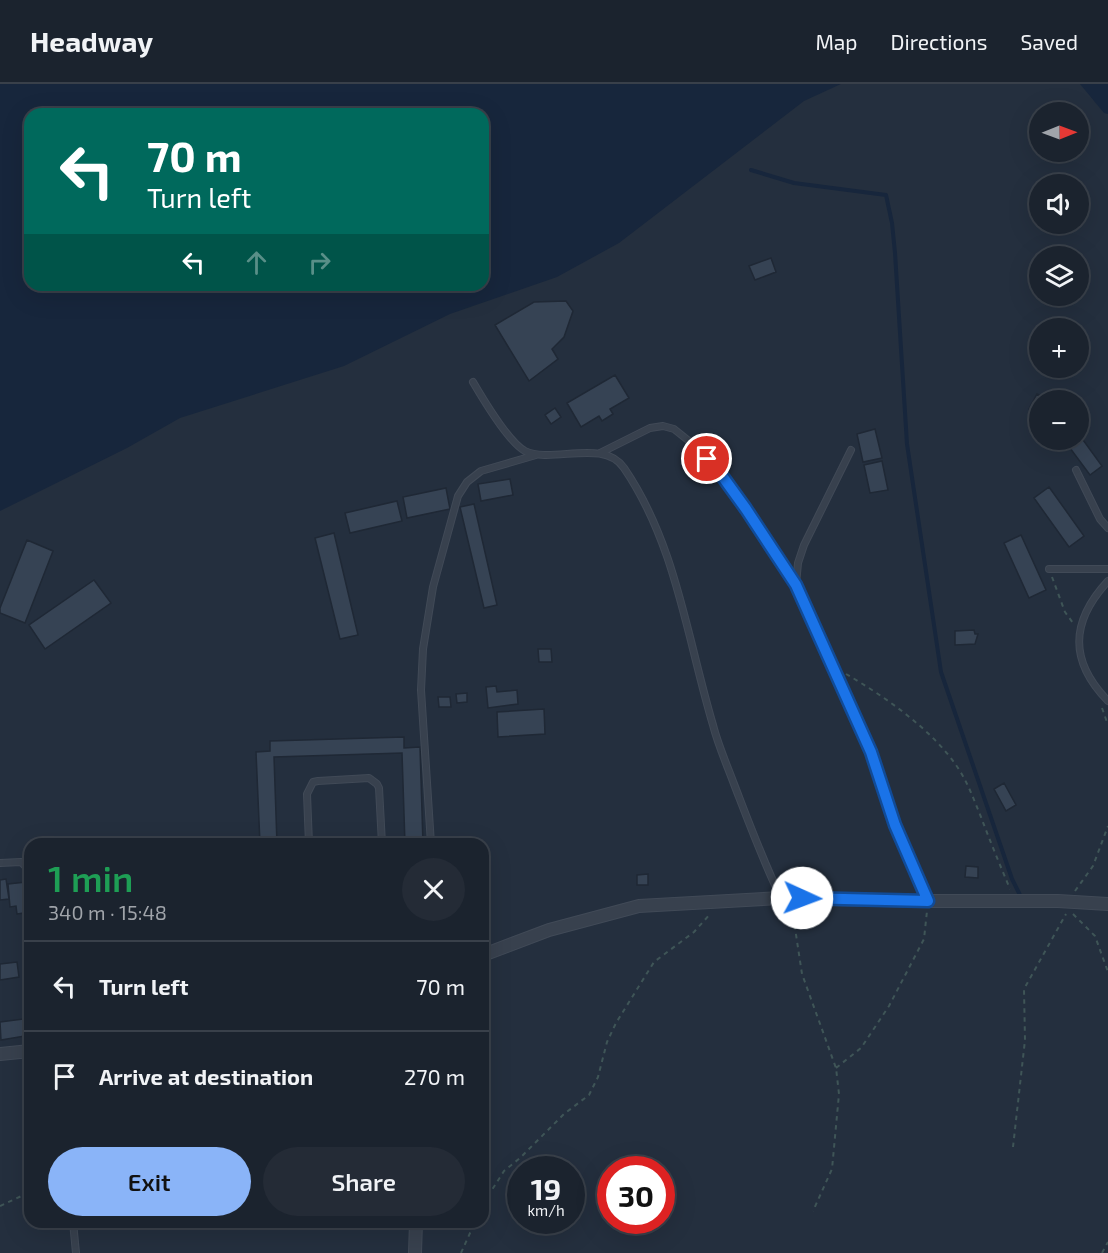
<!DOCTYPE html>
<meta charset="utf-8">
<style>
body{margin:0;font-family:"Exo 2",sans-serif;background:#242b36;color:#f1f3f6;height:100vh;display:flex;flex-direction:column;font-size:22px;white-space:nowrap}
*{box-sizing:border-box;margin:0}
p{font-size:20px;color:#a0a4aa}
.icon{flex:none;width:33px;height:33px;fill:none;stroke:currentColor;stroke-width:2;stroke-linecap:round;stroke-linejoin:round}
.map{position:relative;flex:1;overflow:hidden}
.side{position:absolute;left:24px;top:754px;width:465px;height:390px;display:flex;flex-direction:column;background:#1b232e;border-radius:18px;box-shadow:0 6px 24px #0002,0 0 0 2px #39404a}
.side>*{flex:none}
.top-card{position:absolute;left:24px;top:24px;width:465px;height:183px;border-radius:18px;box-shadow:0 6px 24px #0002,0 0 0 2px #39404a;background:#00695c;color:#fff;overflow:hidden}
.needle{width:39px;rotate:89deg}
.tools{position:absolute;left:1029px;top:18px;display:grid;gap:12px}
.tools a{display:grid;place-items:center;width:60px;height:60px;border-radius:50%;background:#1b232e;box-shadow:0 6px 24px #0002,0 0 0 2px #39404a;font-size:30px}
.speed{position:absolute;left:507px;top:1072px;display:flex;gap:12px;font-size:30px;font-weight:700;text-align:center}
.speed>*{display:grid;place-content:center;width:78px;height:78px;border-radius:50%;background:#1b232e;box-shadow:0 6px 24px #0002,0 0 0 2px #39404a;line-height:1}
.speed small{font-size:15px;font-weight:400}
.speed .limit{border:9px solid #d22;background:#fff;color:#111}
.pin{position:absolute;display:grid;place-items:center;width:51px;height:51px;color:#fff;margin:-26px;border:3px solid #fff;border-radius:50%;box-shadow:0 2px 6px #0007}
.me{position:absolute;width:66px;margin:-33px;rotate:92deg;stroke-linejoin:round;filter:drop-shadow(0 0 4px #0008)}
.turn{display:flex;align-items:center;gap:21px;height:126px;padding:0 24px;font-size:27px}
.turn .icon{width:78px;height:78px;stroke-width:2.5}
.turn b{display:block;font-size:42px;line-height:51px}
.lanes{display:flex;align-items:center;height:57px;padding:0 24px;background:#0003;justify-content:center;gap:30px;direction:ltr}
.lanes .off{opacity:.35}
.round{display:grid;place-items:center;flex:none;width:63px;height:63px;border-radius:32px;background:#242b36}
.overview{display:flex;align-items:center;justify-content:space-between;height:102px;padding:0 24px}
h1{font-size:36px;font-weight:600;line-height:45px;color:#1e9e55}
.button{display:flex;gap:12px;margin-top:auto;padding:12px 24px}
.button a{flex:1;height:69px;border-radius:36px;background:#8ab4f8;color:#111;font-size:24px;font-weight:600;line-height:69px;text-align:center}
.button a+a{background:#242b36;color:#f1f3f6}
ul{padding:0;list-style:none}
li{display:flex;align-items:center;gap:18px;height:90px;padding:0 24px;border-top:2px solid #39404a}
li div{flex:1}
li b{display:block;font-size:22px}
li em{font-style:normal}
header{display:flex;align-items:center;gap:36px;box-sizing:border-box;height:84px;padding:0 30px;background:#1b232e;border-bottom:2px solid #39404a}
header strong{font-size:28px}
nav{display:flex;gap:33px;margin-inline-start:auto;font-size:21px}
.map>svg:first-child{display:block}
.water{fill:#17263c;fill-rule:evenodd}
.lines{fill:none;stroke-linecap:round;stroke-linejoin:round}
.stream{stroke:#17263c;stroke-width:4}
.building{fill:#364354;stroke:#1f2835;stroke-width:1.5}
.service-casing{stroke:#414a57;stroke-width:8}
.minor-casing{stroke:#414a57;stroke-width:14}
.path{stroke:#3f5557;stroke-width:2;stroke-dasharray:4.5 4.5;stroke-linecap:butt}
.service{stroke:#38414e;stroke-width:6}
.minor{stroke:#38414e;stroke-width:12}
.route-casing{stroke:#114b97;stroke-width:15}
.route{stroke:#1a73e8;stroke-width:10}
</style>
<header>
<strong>Headway</strong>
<nav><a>Map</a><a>Directions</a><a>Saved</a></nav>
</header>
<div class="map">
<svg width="1108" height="1169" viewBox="0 0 1108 1169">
<rect width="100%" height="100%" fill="#242f3e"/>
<path class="water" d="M0,0H841L804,17L619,159L557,193L450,230L344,282L180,334L127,364L0,427ZM30,30H483V201H30Z
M1080,0H1108V30L1104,29Z"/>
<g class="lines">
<path class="stream" d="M751,86L794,99L886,111L892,139L895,169L907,360L941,588L1012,795L1021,813"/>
</g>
<path class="building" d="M771,174L776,188L755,196L749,182Z
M566,217L573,227L564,253L552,265L558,275L529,297L495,241L534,218Z
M615,291L629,314L610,325L613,330L602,337L599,332L581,343L567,319Z
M1037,310L1047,315L1040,316L1039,330L1029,325Z
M555,324L561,333L551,340L545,331Z
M875,345L882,374L863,378L857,350Z
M1078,349L1102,382L1090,391L1064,356H1078Z
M882,377L888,406L870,409L864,381Z
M510,395L513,411L481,417L478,400Z
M1049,403L1084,452L1069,463L1034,414Z
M446,404L450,425L407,434L403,413Z
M397,417L402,437L350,449L345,429Z
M474,420L497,521L484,524L460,423Z
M334,449L358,551L340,555L315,454Z
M1021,451L1046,506L1029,514L1004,459Z
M27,456L53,467L25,539L0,529V524Z
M94,496L111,519L45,565L29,541Z
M974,546L975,550H978L975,560L955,561V547Z
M538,565H551L552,578H539Z
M496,602L497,608L517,606L518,620L488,624L486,603Z
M467,609V618L457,619L456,610Z
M438,613H450L451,623H439Z
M544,625L545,650L498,653L497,628Z
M404,653V664L420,663L423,760H405L402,669L274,673L277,760H260L256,668L270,667V657Z
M1004,699L1016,721L1006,727L994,705Z
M966,782L978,783V794L965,793Z
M648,790V801H637V791Z
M6,795L9,815L0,816V796Z
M26,798L29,821H23L24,829L17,830L16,822L10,823L8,800Z
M17,878L19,893L0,896V880Z
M23,935L25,952L1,956L0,938Z"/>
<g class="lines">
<defs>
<path id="service" d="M473,298C483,315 508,358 525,367C552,380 604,354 624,384C676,460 687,554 713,641C718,661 727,681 734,700C749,739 763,777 781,814
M600,369L650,344L663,342L674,345L694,361L720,389L766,454L796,501L871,668L895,741L928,817
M1076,386L1100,435L1108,444
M1049,485H1108
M1108,497C1070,538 1069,577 1108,617
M796,500L798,479L804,461L851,366
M309,760L307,710L313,698L318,697L369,694L377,700L379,704L382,760
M431,760L421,606L423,565L433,503L458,412L467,398L481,387L536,371
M0,779L21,778L30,787
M73,1138L76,1169"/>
<path id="minor" d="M483,871L549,846L639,822L781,814L928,817H1058L1108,820
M0,970L30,967
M415,1169L416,1138"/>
</defs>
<use href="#service" class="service-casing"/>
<use href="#minor" class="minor-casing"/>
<path class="path" d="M1052,493L1065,528L1073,539
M846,590C884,612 933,646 958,684C968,699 974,716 981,733C990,757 1000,781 1010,805
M1102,624L1108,641
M1075,807L1093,782L1108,742
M786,825L795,844L802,890L836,984L839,1010L832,1085L813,1127
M1073,830L1095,852L1108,888
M836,984L861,964L889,922L924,855L927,827
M1013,1063L1025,956L1024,905L1066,830
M483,1120L504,1087L520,1074L564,1030L589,1011L598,993L607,958L616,939L654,878L694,848L711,829
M0,1122L30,1108
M461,1169L475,1138
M1102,1169L1108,1158"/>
<use href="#service" class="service"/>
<use href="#minor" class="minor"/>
</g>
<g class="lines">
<defs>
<path id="route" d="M707,375L720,389L746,425L796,501L871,668L895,741L928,817L802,814"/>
</defs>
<use href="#route" class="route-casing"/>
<use href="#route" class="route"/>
</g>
</svg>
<div class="tools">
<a><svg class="needle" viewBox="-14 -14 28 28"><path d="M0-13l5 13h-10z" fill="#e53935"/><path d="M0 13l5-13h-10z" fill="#a0a4aa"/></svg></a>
<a><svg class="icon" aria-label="sound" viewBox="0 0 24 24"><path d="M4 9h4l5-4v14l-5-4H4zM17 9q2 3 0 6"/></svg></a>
<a><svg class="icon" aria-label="layers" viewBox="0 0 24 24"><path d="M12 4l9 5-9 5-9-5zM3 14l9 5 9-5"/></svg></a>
<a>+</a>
<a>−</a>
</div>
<div class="speed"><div>19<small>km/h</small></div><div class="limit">30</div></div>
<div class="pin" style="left:707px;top:375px;background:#d93025"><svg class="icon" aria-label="arrive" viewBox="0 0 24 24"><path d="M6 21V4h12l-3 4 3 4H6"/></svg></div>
<svg class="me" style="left:802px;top:814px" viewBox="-20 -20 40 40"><circle r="19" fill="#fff"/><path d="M0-13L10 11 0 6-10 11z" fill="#1a73e8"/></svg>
<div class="top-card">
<div class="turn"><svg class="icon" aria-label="left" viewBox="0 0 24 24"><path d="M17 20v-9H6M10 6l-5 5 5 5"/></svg><div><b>70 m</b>Turn left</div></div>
<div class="lanes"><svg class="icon" aria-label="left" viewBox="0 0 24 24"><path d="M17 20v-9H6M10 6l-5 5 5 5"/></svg><svg class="icon off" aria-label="ahead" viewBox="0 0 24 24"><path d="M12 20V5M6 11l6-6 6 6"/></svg><svg class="icon off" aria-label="right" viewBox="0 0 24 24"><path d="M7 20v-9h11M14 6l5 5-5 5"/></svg></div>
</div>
<section class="side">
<div class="overview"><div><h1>1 min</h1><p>340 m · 15:48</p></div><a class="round"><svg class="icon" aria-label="close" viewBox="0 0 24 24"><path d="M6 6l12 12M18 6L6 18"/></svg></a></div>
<ul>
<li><svg class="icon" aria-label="left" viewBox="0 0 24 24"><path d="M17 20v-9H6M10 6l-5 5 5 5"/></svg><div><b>Turn left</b></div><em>70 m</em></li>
<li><svg class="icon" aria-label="arrive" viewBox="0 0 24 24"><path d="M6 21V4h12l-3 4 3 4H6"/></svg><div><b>Arrive at destination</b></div><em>270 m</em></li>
</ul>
<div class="button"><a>Exit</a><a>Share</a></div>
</section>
</div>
